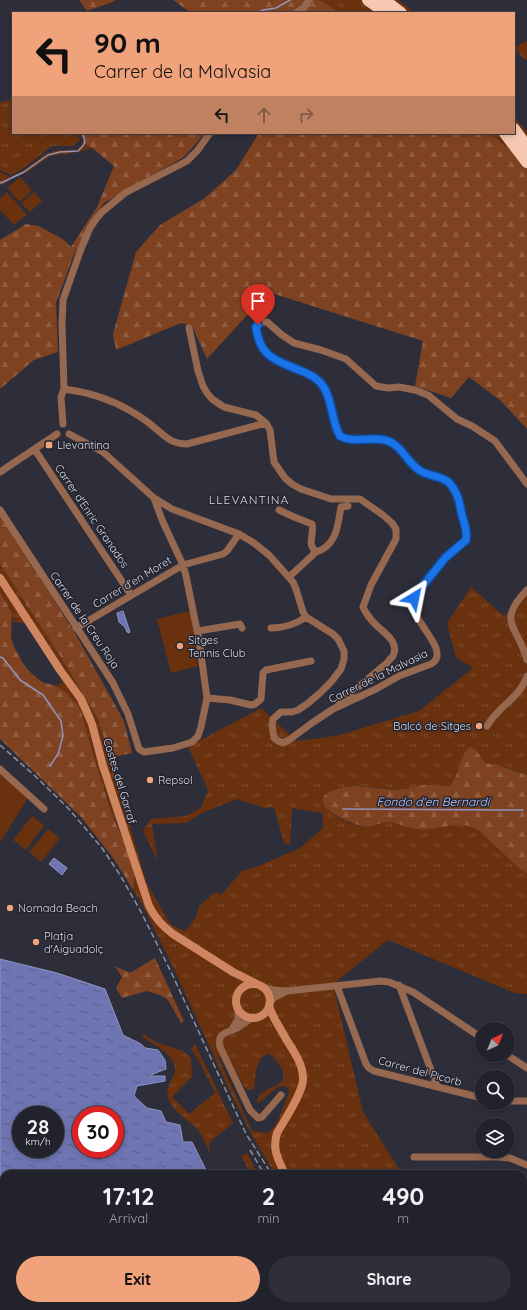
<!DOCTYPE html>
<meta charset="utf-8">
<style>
body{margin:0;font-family:Quicksand,sans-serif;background:#2e2f38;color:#f1f3f6;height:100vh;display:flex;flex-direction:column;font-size:15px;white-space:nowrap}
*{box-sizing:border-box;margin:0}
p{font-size:13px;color:#a2a4a9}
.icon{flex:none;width:22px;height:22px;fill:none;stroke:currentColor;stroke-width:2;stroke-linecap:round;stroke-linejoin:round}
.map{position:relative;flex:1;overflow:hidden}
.side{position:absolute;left:0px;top:1170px;width:527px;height:140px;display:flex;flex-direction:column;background:#22222c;border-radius:12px 12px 0 0;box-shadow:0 2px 6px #0003,0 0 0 1px #3f3f48}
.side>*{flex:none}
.banner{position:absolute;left:12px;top:12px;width:503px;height:122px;border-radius:0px;box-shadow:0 2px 6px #0003,0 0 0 1px #3f3f48;background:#f0a27a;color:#111;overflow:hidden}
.needle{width:26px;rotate:43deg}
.controls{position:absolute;left:475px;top:1022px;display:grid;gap:8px}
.controls a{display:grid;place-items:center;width:40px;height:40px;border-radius:50%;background:#22222c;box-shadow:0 2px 6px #0003,0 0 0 1px #3f3f48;font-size:20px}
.speed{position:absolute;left:12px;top:1106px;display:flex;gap:8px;font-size:20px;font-weight:700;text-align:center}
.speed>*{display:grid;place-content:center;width:52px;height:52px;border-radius:50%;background:#22222c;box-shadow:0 2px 6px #0003,0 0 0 1px #3f3f48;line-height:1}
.speed small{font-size:10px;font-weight:400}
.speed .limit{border:6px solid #d22;background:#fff;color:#111}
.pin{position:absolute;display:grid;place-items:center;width:34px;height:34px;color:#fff;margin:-41px -17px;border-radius:50% 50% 50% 0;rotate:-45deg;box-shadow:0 0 4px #0007}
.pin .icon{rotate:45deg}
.me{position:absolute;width:44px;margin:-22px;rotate:35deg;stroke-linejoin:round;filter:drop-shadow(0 0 3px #0008)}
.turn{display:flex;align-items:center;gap:14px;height:84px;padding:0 16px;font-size:18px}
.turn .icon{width:52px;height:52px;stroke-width:2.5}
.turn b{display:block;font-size:28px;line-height:34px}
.lanes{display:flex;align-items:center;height:38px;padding:0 16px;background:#0003;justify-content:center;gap:20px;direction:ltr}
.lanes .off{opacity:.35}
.eta{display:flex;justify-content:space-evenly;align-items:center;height:68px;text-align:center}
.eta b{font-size:24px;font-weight:700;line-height:28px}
.cta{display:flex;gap:8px;margin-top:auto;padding:8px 16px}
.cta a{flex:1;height:46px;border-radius:24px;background:#f0a27a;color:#111;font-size:16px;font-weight:700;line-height:46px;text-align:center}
.cta a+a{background:#2e2f38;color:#f1f3f6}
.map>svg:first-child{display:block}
.grass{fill:url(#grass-tufts);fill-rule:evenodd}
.forest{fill:url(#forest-firs)}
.garden{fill:#69310e}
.water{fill:url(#water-ripples);stroke:#8f94c1;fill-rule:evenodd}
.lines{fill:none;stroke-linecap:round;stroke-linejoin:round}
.stream{stroke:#8f94c1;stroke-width:1.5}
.street{stroke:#966850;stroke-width:7}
.secondary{stroke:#cf8660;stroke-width:8}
.highway{stroke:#f6c8b1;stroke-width:12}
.rail{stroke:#8f909a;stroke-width:1.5;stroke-dasharray:6 3;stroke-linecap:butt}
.route-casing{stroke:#114b97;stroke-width:10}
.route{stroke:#1a73e8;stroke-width:7}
.poi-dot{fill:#f0a27a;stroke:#232430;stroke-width:1.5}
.labels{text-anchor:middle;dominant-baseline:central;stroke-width:3;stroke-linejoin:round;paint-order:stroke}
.poi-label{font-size:11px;fill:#dcdde5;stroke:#232430;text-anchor:start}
.street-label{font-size:11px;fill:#dcdde5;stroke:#232430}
.neighbourhood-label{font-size:12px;letter-spacing:1px;fill:#dcdde5;stroke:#232430}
.water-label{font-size:12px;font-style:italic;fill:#bec6fb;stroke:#232430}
</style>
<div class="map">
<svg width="527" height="1310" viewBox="0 0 527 1310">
<defs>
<pattern id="grass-tufts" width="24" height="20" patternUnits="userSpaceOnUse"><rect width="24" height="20" fill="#69310e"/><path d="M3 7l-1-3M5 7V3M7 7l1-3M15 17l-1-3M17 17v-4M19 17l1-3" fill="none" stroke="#7e4e31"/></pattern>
<pattern id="forest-firs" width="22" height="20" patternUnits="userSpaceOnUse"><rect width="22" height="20" fill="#7e4221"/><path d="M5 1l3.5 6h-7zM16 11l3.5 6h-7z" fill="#905d41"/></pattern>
<pattern id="water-ripples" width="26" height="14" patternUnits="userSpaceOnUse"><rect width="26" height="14" fill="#6e75b2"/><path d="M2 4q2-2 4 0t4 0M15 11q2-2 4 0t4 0" fill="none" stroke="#5c6186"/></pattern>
</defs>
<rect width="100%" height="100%" fill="#2d2e3a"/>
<path class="grass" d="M319,0H398L415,13H372L368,11H337Z
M527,41V60L522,57L514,48V47Z
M13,99V133H76L80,140L73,146H52L21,170L11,175L0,170V102Z
M514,116L527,132V153L504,145L491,133H514Z
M83,143L92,148L79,152L50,156L26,173L13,178L3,185L0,184V172L10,177L23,171L47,153L59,150H77Z
M0,564L62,659L98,719L147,884L171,925L185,931L195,919L200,905L216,892L221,895L242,871L259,866L286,854L299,849L323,828L322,813L292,808L290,845L284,843L274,807L264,808L237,799L202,813L186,823L152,824L158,861L143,831L151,819L186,816L201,808L208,790L188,747L261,708L296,741L336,736L419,711L473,668L456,658L447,623L471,587L504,616L527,594V775C521,773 515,770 508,768C494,764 487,767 478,753L461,761L457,777L450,786L440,787L422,785L397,790L360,786L332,791L323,803C329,814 354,827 367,827C375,827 381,822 388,822C402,823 413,829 427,829C445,828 462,820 478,830L520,869L527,873V994L515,993L388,940L333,984L363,1112L402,1174H271L274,1172L253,1137L232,1096L175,971L142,904L133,890L135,880L124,840L112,813L95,762L81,711L71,698L64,691L56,686L63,682L25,623L13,622C13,609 4,603 0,593C0,586 0,572 0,564ZM227,1054L244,1087L248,1090H253L254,1088C256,1077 255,1057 268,1054C274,1057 277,1061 280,1066C295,1090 257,1084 257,1103L259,1102C268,1097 274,1086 285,1086L289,1089C289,1095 287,1097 285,1102C281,1113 278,1126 268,1133L252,1131L218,1057Z
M144,1034L156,1042L183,1051L191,1058L192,1077L172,1097L189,1114L215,1093L198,1059L191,1049L195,1044L233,1123L209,1143L210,1153C206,1146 203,1135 197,1129C189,1120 177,1115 171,1104C157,1080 189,1077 167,1054C160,1047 150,1042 142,1037Z
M247,1153L258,1174H251L241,1156Z
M523,1205L527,1206V1283H523Z"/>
<path class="forest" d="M79,0H116L110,3L87,11Z
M173,0H319L337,11H368L372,13H191Z
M80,133H205L184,157L104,203L92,220L73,257L56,303L58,352L34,360L0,389V240L26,224L39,226L64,240L71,247L97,207L114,166L92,148L83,143V139Z
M259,133H491L504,145L527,153V429L501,401L469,377L451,398L415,386L423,341L268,292L207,359L192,326L181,323L116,350L113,334L136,252L160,225L205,198L236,170Z
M0,514L75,633L124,721L132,753L110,758L98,719L62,659L0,564Z
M0,592L12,613L11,637L14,647L24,665L30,672L42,682L56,686L64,691L75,702L81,711C90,745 100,778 111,811C120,837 139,862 133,890L114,859L81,817L0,739Z
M470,747C482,751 480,766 495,764L527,775V873L520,869L478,830C458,818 437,832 415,829C406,827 398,823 389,822C381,822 375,826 368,827C358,827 326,813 323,803C323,802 323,798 323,797C343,779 371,789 395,790C404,790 413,786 423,785C432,784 441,788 450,786C460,774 458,757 470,747Z
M155,958L184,1021L181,1023L168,1000L160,995L147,991L122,998L116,988L122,977L115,966L130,973Z
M404,1306H481L486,1310H407Z"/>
<path class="garden" d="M20,177L32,190L20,202L7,188Z
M7,192L27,215L14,225L0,210V199Z
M34,192L42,201L30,212L21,203Z
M190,611L196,638L194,639L197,652L195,653L198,666L171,673L157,619Z
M0,773L28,798L0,842Z
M32,816L44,825L26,850L13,840Z
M48,829L60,838L41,862L29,852Z"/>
<path class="water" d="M123,611L130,632L129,633L127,632L125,627L119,622L117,613Z
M54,858L67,868L62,875L49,864Z
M0,959L57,973L105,989L123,1035L141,1044L145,1048L158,1050L165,1060L166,1069L153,1074L151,1076H165V1081L137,1086L134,1096L147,1108L161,1111L166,1122L180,1125L183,1142H192L208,1174H4V1306H347L351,1310H0ZM21,1115H55V1149H21ZM81,1115H115V1149H81Z"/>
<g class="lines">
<path class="stream" d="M257,13L263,10L276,8L290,0
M0,182L1,183L24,172L48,155L60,152L78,151C85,144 87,143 82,133
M0,657L3,658L20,680L43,695L61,721L63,736L58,754L50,766
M343,809L523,810
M523,1301H527"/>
<path class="street" d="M296,13L304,8L309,0
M189,328L198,371L203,386L207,393L212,399L224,407L256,415L266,423L270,430L274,462L285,478L292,484L301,489L331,499H360L383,515L392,523L396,529V539L371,585L363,607C366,614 371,620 376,625C384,633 400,642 393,656C391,658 388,661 387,663L339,703
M64,389C87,392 110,399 129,410C138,415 147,421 155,428C166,437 171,444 187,444L266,423
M63,424L61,397L64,389L62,324L63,300L81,249L90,228L96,219L102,212L125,193L187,161L197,151L210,133
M69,434L103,452L154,498L172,509L239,534L254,543L269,555L293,582L296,589L303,612L306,617L333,634L338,639L344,651V659L341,669L331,682L320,693L307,704L298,710L292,712H281L273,719L272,725L273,732L274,738L278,741L283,743L289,740L312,723L333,709L376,689L399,676L431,664C438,660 438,655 436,648C431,635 415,619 413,606C413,602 414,598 416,594L445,558L466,540C467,537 467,534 467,531C466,524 463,517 461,511C460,505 459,498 456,493C454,488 451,484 447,481C438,475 427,476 418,470C406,460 401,443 385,440C371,437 347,446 338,432C335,420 330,394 322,385C311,372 291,368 276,360C273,358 268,356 266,353C259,346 257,336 256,327L260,322H267L282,335L294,343L321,350L346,359L376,386L388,388L399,387L415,390L428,395L457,419L472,426L495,441L527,484
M35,450L131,595
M0,472L57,434
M0,510L113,683L128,714L139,749L144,752L173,748L192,742L198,736L201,727L207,698L199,640L186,576L183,565L162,520L154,498
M279,510L294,517L312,524C315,534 306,543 316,552
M289,577L316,552C337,546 338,524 341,507L348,506
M527,590C495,623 519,627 527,660
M76,628L183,565L223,554L227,551L239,534
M271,628C284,628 296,624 306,617
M198,631L240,624L242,628
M207,698L230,700L251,705L255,704L261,699L263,673L266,670L311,661
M487,726C498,706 520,698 527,676
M0,769L44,809
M399,985L437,1086
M337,986L366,1064L369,1068L374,1071L482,1098
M263,987L273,990L287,991L381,981L389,982L413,992L482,1038
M269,1003L275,997L287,991
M253,1017C247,1020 243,1025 237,1028C227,1033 217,1032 220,1047L250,1110L258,1118L262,1117L281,1095
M232,1029L238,1019V1008
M507,1055L527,1068
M508,1101H527
M414,1157H498L510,1158L527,1165"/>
<path class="secondary" d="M0,578L60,670L81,699L86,710L92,724L103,766L149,906C155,918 162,926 173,934L233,972L257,984
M236 1001a17 17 0 1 1 34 0a17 17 0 1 1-34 0Z
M269,1006C273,1019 280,1027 286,1039C293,1050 303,1064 303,1078C304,1091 284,1121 277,1133C272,1150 278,1159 285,1174
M383,1306L387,1310
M476,1310C486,1306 498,1304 508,1310"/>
<path class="highway" d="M368,0L386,13
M384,0L401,13
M514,129L527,147
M505,133L527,162"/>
<path class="rail" d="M0,745L34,775L68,808L102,848L120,875L140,910L172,974L246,1134L271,1173
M250,1150L264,1174
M365,1306L369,1310"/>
</g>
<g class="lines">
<defs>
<path id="route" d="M258,325L256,327C260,359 278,361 304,372C311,375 319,380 323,386C333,400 331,421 340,436C354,444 370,436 385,440C401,444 406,461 419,470C427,476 438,475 447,481C451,484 454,489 456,493C459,499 460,505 461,511C463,521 468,530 466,540L445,558L416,594L414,598"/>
</defs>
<use href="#route" class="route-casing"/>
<use href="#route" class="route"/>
</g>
<g class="poi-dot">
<rect x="45" y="441" width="8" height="8" rx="2"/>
<circle cx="180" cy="646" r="4"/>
<circle cx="479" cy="726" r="4"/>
<circle cx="150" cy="780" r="4"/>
<circle cx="10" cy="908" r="4"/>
<circle cx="36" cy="942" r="4"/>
</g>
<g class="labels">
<g class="poi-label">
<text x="57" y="445">Llevantina</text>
<text x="188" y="640">Sitges<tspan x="188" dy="13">Tennis Club</tspan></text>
<text x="471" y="726" text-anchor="end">Balcó de Sitges</text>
<text x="158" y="780">Repsol</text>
<text x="18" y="908">Nomada Beach</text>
<text x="44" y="936">Platja<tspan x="44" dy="13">d'Aiguadolç</tspan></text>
</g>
<g class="street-label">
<text transform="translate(92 516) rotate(56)">Carrer d'Enric Granados</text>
<text transform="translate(132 582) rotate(-31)">Carrer d'en Moret</text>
<text transform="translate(85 620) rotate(56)">Carrer de la Creu Roja</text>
<text transform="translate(378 676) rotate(-26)">Carrer de la Malvasia</text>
<text transform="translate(120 781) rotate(73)">Costes del Garraf</text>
<text transform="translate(420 1071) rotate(15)">Carrer del Picorb</text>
</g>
<g class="neighbourhood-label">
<text x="249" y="499">LLEVANTINA</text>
</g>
<g class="water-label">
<text x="433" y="801">Fondo d'en Bernardí</text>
</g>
</g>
</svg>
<div class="controls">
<a><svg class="needle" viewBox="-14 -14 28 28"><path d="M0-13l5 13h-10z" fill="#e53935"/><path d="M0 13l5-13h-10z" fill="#a2a4a9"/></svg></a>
<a><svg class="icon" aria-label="search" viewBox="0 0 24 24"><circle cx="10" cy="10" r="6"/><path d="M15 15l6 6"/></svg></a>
<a><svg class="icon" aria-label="layers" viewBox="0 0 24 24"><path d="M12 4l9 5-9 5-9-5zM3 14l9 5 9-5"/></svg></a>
</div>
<div class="speed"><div>28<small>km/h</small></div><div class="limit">30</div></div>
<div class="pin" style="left:258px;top:325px;background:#d93025"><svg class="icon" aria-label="arrive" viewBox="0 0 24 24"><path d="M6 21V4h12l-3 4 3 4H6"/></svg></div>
<svg class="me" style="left:414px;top:598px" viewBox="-20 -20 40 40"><path d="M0-17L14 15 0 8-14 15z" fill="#1a73e8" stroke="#fff" stroke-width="4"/></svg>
<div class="banner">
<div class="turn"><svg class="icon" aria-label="left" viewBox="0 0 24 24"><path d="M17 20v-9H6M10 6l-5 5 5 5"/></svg><div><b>90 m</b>Carrer de la Malvasia</div></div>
<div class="lanes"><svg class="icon" aria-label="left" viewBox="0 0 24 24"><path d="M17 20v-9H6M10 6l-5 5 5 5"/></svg><svg class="icon off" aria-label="ahead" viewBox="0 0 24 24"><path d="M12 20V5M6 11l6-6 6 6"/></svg><svg class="icon off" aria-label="right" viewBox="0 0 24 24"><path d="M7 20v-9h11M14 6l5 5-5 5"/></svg></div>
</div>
<section class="side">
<div class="eta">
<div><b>17:12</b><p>Arrival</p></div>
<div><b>2</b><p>min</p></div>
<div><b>490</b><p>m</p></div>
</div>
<div class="cta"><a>Exit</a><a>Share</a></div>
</section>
</div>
